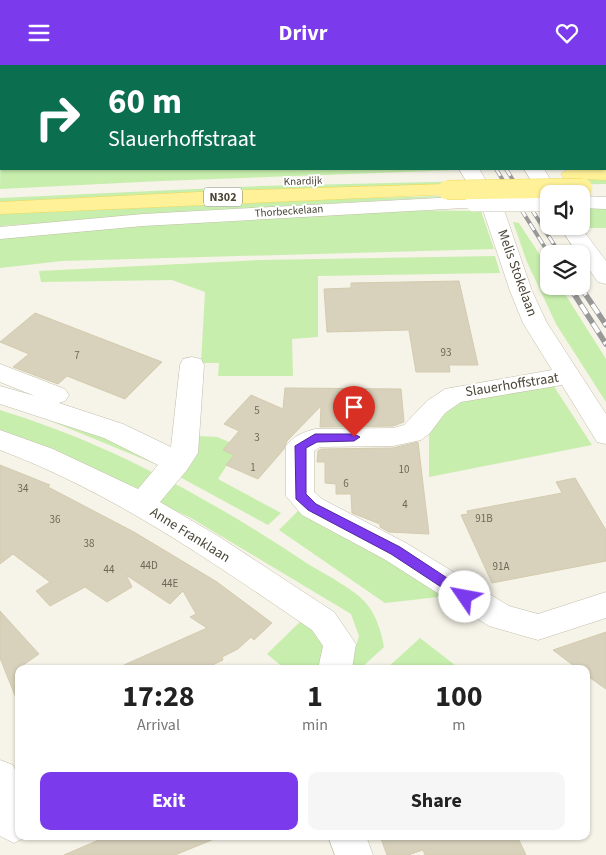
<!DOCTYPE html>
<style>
body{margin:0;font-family:"Source Sans 3",sans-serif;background:#f6f6f6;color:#222;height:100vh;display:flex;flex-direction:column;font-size:19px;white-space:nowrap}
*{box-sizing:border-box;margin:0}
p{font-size:16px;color:#767676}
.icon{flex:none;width:28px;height:28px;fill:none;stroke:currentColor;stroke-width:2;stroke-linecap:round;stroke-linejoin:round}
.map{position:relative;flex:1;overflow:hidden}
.details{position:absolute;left:15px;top:600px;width:575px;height:175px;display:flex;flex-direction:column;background:#fff;border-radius:10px;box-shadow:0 1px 4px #0004}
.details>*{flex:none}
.banner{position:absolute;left:0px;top:0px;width:606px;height:105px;box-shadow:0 1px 4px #0004;background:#0b6e4f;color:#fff;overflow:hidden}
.fabs{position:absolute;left:540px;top:120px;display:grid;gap:10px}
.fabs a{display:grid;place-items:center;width:50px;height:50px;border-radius:10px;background:#fff;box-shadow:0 1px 4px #0004;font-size:25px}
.pin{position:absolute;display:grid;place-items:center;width:42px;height:42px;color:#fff;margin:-51px -21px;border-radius:50% 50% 50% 0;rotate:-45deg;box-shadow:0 0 5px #0007}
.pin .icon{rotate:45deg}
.me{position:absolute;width:55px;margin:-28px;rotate:303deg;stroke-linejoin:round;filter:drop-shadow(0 0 4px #0008)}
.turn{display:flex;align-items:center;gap:18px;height:105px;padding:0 25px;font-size:22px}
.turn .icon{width:65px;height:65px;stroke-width:2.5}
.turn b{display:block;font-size:35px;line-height:42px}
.eta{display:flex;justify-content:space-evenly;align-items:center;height:85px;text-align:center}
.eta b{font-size:30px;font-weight:700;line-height:35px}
.button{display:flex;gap:10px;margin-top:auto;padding:10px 25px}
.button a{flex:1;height:58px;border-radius:10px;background:#7c3aed;color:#fff;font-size:20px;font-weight:700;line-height:58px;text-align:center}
.button a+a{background:#f6f6f6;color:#222}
header{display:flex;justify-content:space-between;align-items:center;height:65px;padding:0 25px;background:#7c3aed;color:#fff;font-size:22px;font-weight:700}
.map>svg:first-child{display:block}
.green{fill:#c7eead}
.building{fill:#d8d2bc;stroke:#d4cbae}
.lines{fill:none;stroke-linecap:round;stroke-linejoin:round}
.minor-casing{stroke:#c2bda9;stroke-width:1}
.major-casing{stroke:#f0da5c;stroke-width:1}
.minor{fill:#fff;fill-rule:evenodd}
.major{fill:#fff197;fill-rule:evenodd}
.rail-far1-casing{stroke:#989898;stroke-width:4}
.rail-casing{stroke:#989898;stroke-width:5.5}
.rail-far1{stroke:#fff;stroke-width:2.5;stroke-dasharray:8;stroke-linecap:butt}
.rail{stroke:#fff;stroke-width:4;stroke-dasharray:11;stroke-linecap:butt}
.minor-bridge-casing{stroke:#c2bda9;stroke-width:20;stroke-linecap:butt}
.major-bridge-casing{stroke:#f0da5c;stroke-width:20;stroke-linecap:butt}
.minor-bridge{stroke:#fff;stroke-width:19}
.major-bridge{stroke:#fff197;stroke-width:19}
.route{fill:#7c3aed;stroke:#51269a}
.labels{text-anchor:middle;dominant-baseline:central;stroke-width:4;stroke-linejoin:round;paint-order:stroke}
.far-street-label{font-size:11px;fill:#4a4536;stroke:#fff}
.number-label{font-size:11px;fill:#6e6858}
.shield{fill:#fff;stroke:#807d72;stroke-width:1}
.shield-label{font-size:12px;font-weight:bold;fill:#4a4536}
.street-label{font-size:14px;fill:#4a4536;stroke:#fff}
</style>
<header><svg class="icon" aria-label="menu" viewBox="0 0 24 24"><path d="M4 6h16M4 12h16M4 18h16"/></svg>Drivr<svg class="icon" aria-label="heart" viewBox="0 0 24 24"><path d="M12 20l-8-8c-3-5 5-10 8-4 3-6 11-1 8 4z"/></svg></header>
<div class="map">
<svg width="606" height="790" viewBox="0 0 606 790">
<rect width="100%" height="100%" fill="#f6f3e8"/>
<path class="green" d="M1,55V104L458,105L161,116L0,124Z
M606,113V119L443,121L0,138V133L259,121Z
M479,130L285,141L0,161V148L302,135Z
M581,144H606V163H580Z
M385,145L481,146L494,184L62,196L0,203V173L163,159Z
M513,157L519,158L549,204V221H560L606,294V337L556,259L527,197Z
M495,191L500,208L318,211V272L292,274L293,311H218L219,298H201L205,227L172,215L41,217L39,206L261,195Z
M553,320L592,380L429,412V365L453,341L461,336Z
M0,335L156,391L160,401Z
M0,345C111,379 212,435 308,499C323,508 355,525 365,537C376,549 381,566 384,582L360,604H349L359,571L351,549L191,453L39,380L0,366Z
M198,371L217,372L239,381L218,414L281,448L268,460L178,411Z
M300,444L447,531L385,538L279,465Z
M303,554L324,573L326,594L318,604H285L267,589Z
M420,573L460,604H386Z"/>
<path class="building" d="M459,216L478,300H449L450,307H416L409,265L327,267L324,224L351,223V218Z
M35,248L162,297L125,334L67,311L58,319L13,302L29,289L0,277Z
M285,323L401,324L404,357L393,361L320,362L321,341L287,376L284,384L258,414L226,400L234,390L223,385L239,366L224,359L251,330L283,344Z
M418,377L429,469L389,467L380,462V459L352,448L351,429H336V419L325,418V397H317L318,386L321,384L393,383Z
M0,400L50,420L48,422L134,467L217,517L272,558L254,575L251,572L238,584L222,592L223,595L204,604H115L207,563L190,552L196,549L183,526L170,539L126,510L132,522L107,537L85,522L50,541L36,526L50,517L13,489L0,499Z
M575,413L606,465V496L492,518L461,450L468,449L467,446L562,428L556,417Z
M0,546L39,589L19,603L18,638L0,593Z
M606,567V624L586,610V604H578L553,585Z
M108,771H219V772L175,790H64Z
M380,771H517L526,790H425L423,785L408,790H387Z"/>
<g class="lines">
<defs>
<path id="minor" d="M24,0H40V1H24Z
M247,0H263V1H247Z
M373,0H390V1H373Z
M605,64H606V76H605Z
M459,104H479L504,145L532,226L547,258L606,349V379L597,377L562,320L461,337L445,348L430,368L421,375L412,377L393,381L320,382L314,386V427L322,434L406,478L509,541L538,549L606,527V553L538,575L489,561L384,494L302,450L286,431V381C293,371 304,367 315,364L393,363L404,360L427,336L445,324L552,305L523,258L510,226L482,142L143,161L0,174V162L143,149L475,131Z
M524,104H544L559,129H549V135L542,133Z
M581,131L606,132V144L581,143Z
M559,161H580L606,196V219L598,217L581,193V189H578Z
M192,292L201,294L204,300L198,388L187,405L160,437L218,471L334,547L356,579L352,604H318L323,581L312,565C212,497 114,428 0,385V365L53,384L138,424L158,400L104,373L0,339V321L35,331L0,317V299L65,324L69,330L65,336L59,338L123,359L171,382L180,300L183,294Z
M0,695L13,700L19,714V771H28L14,778L0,771Z
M328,771H366L373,790H335Z"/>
<path id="major" d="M606,103V115L564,113L561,109L568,104Z
M447,119L454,121L457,125L454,129L0,149V137L219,126Z"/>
</defs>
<use href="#minor" class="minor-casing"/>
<use href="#major" class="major-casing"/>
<use href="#minor" class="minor"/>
<use href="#major" class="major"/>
<defs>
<path id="rail-far1" d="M496,104L549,189
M506,104L560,189"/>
<path id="rail" d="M569,221L606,279
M580,221L606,260"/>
</defs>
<use href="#rail-far1" class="rail-far1-casing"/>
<use href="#rail" class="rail-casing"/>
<use href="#rail-far1" class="rail-far1"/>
<use href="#rail" class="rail"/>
<defs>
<path id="minor-bridge" d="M475,137H549"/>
<path id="major-bridge" d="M447,125L583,123"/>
</defs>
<use href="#minor-bridge" class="minor-bridge-casing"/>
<use href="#major-bridge" class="major-bridge-casing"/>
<use href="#minor-bridge" class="minor-bridge"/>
<use href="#major-bridge" class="major-bridge"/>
</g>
<path class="route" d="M315,369H354L360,372L354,376L317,377L306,383V429L316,439L400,482L470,528L472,532L470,535H461L391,489L308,445L296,434L295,381Z"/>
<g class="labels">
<g class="far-street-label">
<text transform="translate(303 116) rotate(-2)">Knardijk</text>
<text transform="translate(289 146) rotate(-4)">Thorbeckelaan</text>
</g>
<g class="number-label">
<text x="446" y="287">93</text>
<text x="77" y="290">7</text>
<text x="257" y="345">5</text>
<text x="257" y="372">3</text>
<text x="253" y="402">1</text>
<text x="404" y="404">10</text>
<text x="346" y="418">6</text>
<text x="23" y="423">34</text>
<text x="405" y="439">4</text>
<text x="484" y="453">91B</text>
<text x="55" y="454">36</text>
<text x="89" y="478">38</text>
<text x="149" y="500">44D</text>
<text x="501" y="501">91A</text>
<text x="109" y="504">44</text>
<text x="170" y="518">44E</text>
</g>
<rect class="shield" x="204" y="122.5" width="38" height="19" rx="4"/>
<g class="shield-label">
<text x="223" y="132">N302</text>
</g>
<g class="street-label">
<text transform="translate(517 208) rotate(70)">Melis Stokelaan</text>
<text transform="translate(512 320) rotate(-9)">Slauerhoffstraat</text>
<text transform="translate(190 470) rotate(32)">Anne Franklaan</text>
</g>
</g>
</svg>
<div class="fabs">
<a><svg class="icon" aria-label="sound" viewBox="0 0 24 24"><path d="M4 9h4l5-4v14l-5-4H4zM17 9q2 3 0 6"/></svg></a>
<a><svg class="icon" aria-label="layers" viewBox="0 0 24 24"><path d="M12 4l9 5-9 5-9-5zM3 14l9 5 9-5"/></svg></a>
</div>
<div class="pin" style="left:354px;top:372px;background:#d93025"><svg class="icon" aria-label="arrive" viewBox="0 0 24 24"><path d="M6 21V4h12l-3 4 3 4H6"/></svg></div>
<svg class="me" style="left:465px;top:532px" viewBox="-20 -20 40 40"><circle r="19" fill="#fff"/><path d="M0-13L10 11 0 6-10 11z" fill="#7c3aed"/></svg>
<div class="banner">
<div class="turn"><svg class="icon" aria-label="right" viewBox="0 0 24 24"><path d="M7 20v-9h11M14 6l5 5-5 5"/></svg><div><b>60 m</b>Slauerhoffstraat</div></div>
</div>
<section class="details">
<div class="eta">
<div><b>17:28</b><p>Arrival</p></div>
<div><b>1</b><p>min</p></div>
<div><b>100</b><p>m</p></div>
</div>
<div class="button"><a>Exit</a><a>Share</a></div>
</section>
</div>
